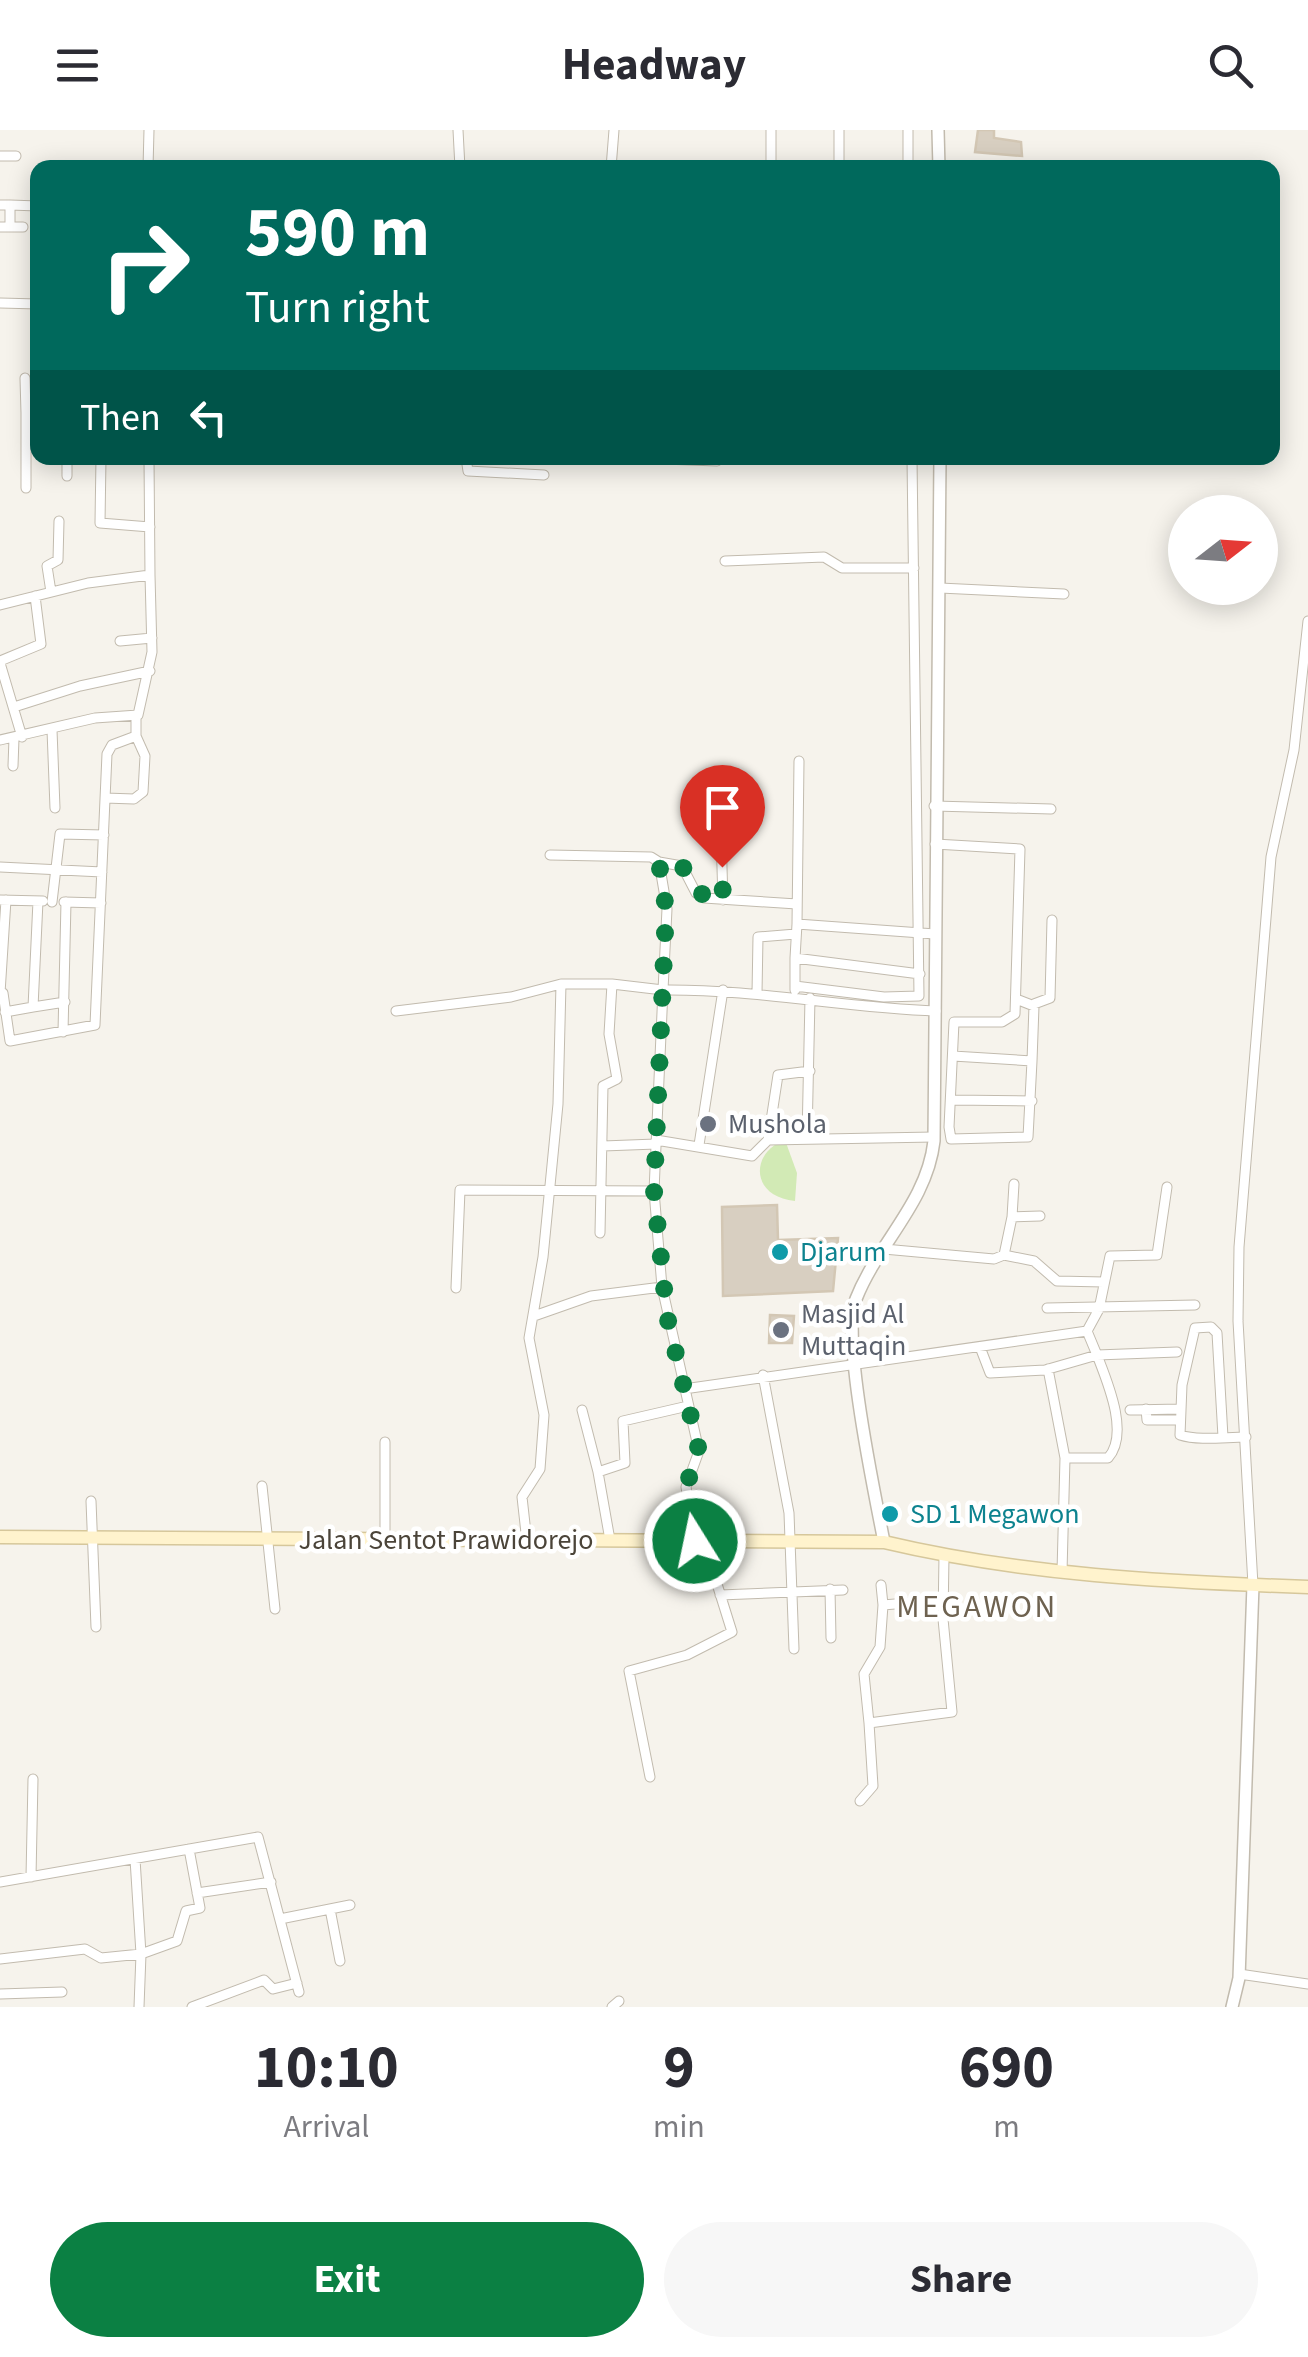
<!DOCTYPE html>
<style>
body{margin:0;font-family:"Source Sans 3",sans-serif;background:#f7f7f7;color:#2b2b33;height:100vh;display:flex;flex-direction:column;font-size:38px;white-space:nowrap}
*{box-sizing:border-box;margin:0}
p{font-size:32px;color:#7c7c81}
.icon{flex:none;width:55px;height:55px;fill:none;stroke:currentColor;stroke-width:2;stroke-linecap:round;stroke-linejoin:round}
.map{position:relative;height:1877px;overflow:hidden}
.drawer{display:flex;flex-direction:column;background:#fff;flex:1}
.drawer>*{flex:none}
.hud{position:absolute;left:30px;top:30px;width:1250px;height:305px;border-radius:20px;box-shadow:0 5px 25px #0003;background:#00695c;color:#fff;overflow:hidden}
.needle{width:65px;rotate:73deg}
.buttons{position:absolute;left:1168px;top:365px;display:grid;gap:20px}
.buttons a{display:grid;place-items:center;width:110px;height:110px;border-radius:50%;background:#fff;box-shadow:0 5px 25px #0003;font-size:50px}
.pin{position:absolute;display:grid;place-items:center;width:85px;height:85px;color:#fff;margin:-102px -42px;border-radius:50% 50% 50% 0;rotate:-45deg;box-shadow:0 0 10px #0007}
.pin .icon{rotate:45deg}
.me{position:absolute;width:110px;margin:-55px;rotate:350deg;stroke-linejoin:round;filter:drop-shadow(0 0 8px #0008)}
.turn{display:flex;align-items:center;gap:35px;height:210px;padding:0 50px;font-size:45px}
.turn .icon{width:130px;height:130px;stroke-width:2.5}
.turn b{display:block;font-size:70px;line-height:85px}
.then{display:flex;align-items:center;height:95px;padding:0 50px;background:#0003;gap:20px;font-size:38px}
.eta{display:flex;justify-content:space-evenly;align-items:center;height:170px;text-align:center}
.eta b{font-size:60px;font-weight:700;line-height:70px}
.action{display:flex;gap:20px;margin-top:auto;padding:20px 50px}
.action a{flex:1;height:115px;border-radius:60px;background:#0b8043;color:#fff;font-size:40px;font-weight:700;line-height:115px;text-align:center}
.action a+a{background:#f7f7f7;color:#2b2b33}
header{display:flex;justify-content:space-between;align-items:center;height:130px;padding:0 50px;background:#fff;font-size:45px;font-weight:700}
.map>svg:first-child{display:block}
.green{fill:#d2eab5}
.building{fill:#d8cfc1;stroke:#d3c7b4;stroke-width:2.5}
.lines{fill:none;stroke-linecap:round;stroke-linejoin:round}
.minor-casing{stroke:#c2bbae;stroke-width:11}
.tertiary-casing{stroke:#c2bbae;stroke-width:14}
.secondary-casing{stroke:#d6c79b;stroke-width:15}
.minor{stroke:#fff;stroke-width:9}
.tertiary{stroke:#fff;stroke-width:11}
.secondary{stroke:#fff3cd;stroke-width:12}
.route{stroke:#0b8043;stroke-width:18;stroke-dasharray:0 32.4}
.worship-dot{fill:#6b7280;stroke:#fff;stroke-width:4}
.culture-dot{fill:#0f9aa8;stroke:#fff;stroke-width:4}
.labels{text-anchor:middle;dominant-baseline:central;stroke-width:9;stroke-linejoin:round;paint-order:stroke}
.worship-label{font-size:28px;fill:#5b616d;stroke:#fff;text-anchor:start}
.culture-label{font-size:28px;fill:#0d838f;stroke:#fff;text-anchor:start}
.street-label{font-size:28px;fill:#4b4439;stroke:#fff}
.quarter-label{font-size:32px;letter-spacing:2.5px;fill:#6e6250;stroke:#fff}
</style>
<header><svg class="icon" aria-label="menu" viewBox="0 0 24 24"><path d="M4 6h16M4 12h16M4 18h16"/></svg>Headway<svg class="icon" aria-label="search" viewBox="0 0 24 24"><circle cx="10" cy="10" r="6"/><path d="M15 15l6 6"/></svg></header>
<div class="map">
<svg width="1308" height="1877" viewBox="0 0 1308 1877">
<rect width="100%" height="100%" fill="#f6f3ec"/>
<path class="green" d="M785,1010L797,1043L795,1071C750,1067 750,1022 785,1010Z"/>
<path class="building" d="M978,0H994V8L1021,12L1022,26L975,22Z
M777,1075L778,1110L838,1108L833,1161L723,1166L722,1077Z
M770,1185L794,1186L792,1213H769Z"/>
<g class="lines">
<defs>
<path id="minor" d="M458,0L460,38
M908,0V38
M0,26H16
M148,38L149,0
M611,38L614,0
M771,38V0
M839,38V0
M0,75H10V97
M10,75L38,76
M0,97H23
M0,173L38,174
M25,248L26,283H38
M26,283V358
M67,328V346
M101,328L100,393L150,397
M466,328L468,341L544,345
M636,328L717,331
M725,431L824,427L842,438H914
M940,458L1064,464
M51,462L47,436L58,430L59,391
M0,475L88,453L150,445L149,328
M120,511L152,508
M0,531L41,514L35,466
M0,533L22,607
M14,577L80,556L150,541
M52,600L55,678
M0,610L95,588L138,585L152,522L150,445
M799,631L797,794L935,804
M13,636L14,608
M105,668L134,669L143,662L145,626L136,606V587
M934,676L1051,679
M721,705L723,770
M935,714L1020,719L1015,884L1002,892H954L949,997L951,1009L1028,1007L1032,931L953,926
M550,725L651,727L659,732L667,779L663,860C756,859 845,878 936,881
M659,732L682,736L696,763L704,768L797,774
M0,737L102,742
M0,770L43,771
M52,772L60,704L104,705
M64,772L101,773
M797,794L795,828L920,844
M795,856L884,867L919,866L912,328
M795,860V828
M0,863L6,770
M3,863L10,911L95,895L107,624L112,615L136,606
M757,863L758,807L796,804
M1016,869L1034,876L1032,931
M1034,874L1050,868L1052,790
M33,877L65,872
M396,881L511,867L561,854H612L663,860L654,1061L662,1157L699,1321L686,1357L695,1411
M5,882L33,877L38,771
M63,902L66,772
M951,970L1032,971
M807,1008L810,868
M656,1010L752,1026L768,1010L934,1007
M768,1010L778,945L810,941
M699,1015L723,860
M603,1016L656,1014
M1012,1087L1014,1054
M600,1103L603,956L617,949L609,904L612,854
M884,1119L994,1129L1004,1125L1012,1087L1040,1086
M1004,1125L1034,1131L1057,1151L1104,1152
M456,1158L460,1060L654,1061
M1047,1178L1195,1175
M534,1186L591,1166L662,1157
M980,1217L990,1243L1045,1240L1097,1225L1087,1201
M1048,1239L1065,1328
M763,1245L789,1383L794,1519
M684,1259L1087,1201L1099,1179L1110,1126L1157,1125L1167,1057
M1146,1279L1147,1290H1179
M582,1280L598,1342
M1130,1280L1180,1279
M1223,1307L1217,1203L1211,1197L1195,1198L1182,1255L1180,1305C1199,1311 1225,1307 1246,1307
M385,1312V1411
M262,1356L275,1479
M91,1371L96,1497
M610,1410L598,1342L625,1333L623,1291L688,1276
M527,1412L522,1367L540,1339L544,1285L529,1208L543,1127L558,974L561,854
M1062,1442L1065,1328H1108C1130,1304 1107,1251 1097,1225L1177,1222
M881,1455L883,1475
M1253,1455L1238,1191L1239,1117L1271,727L1294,620L1308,491
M830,1459L831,1508
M720,1465L843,1460
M943,1470L883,1475L880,1517L864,1544L869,1593L952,1582L943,1489L944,1426
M650,1647L629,1541L687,1525L732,1502L717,1454L716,1411
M860,1671L873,1656L869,1593
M31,1747L33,1649
M0,1752L258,1707L299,1862
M197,1763L271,1752
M330,1779L340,1831
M280,1789L350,1775
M0,1829L85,1819L101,1828L141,1824L135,1729
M1239,1844L1308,1854
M0,1864L62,1862
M139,1877L141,1824L177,1811L186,1781L200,1778L189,1719
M192,1877L264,1850L273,1859L297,1853
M612,1877L619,1871"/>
<path id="tertiary" d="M938,0L939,38
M884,1412C875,1365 841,1206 856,1169C878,1113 927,1073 934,1011L940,328
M1232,1877L1239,1848L1253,1455"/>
<path id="secondary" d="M0,1407L884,1412C1023,1445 1166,1452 1308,1457"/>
</defs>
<use href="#minor" class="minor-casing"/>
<use href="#tertiary" class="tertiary-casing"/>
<use href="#secondary" class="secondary-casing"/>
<use href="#minor" class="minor"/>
<use href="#tertiary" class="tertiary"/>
<use href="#secondary" class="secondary"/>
</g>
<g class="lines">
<path class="route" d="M695,1411L686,1356L699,1321L667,1186L654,1061L666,779L659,732L682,736C697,756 695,768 723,770L722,737"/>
</g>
<g class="worship-dot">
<circle cx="708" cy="994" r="10"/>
<circle cx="781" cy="1200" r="10"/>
</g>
<g class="culture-dot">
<circle cx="780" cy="1122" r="10"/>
<circle cx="890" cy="1384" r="10"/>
</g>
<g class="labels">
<g class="worship-label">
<text x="728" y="994">Mushola</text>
<text x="801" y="1184">Masjid Al<tspan x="801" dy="32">Muttaqin</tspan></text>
</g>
<g class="culture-label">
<text x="800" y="1122">Djarum</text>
<text x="910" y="1384">SD 1 Megawon</text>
</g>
<g class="street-label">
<text x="446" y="1410">Jalan Sentot Prawidorejo</text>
</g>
<g class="quarter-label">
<text x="977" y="1477">MEGAWON</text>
</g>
</g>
</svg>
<div class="buttons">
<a><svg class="needle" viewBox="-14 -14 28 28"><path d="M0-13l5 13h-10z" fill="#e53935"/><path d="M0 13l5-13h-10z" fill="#7c7c81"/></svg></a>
</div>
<div class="pin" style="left:722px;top:737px;background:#d93025"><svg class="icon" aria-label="arrive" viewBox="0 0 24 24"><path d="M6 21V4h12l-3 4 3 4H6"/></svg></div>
<svg class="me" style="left:695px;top:1411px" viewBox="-20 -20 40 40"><circle r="17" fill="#0b8043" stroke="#fff" stroke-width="3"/><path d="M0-11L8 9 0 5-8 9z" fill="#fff"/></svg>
<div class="hud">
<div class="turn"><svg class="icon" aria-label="right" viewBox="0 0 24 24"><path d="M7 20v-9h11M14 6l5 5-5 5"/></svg><div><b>590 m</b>Turn right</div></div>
<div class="then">Then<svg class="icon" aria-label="left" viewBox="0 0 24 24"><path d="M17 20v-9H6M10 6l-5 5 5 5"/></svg></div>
</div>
</div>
<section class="drawer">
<div class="eta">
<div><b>10:10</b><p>Arrival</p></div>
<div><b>9</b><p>min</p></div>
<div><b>690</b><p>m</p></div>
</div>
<div class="action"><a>Exit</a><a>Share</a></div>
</section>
